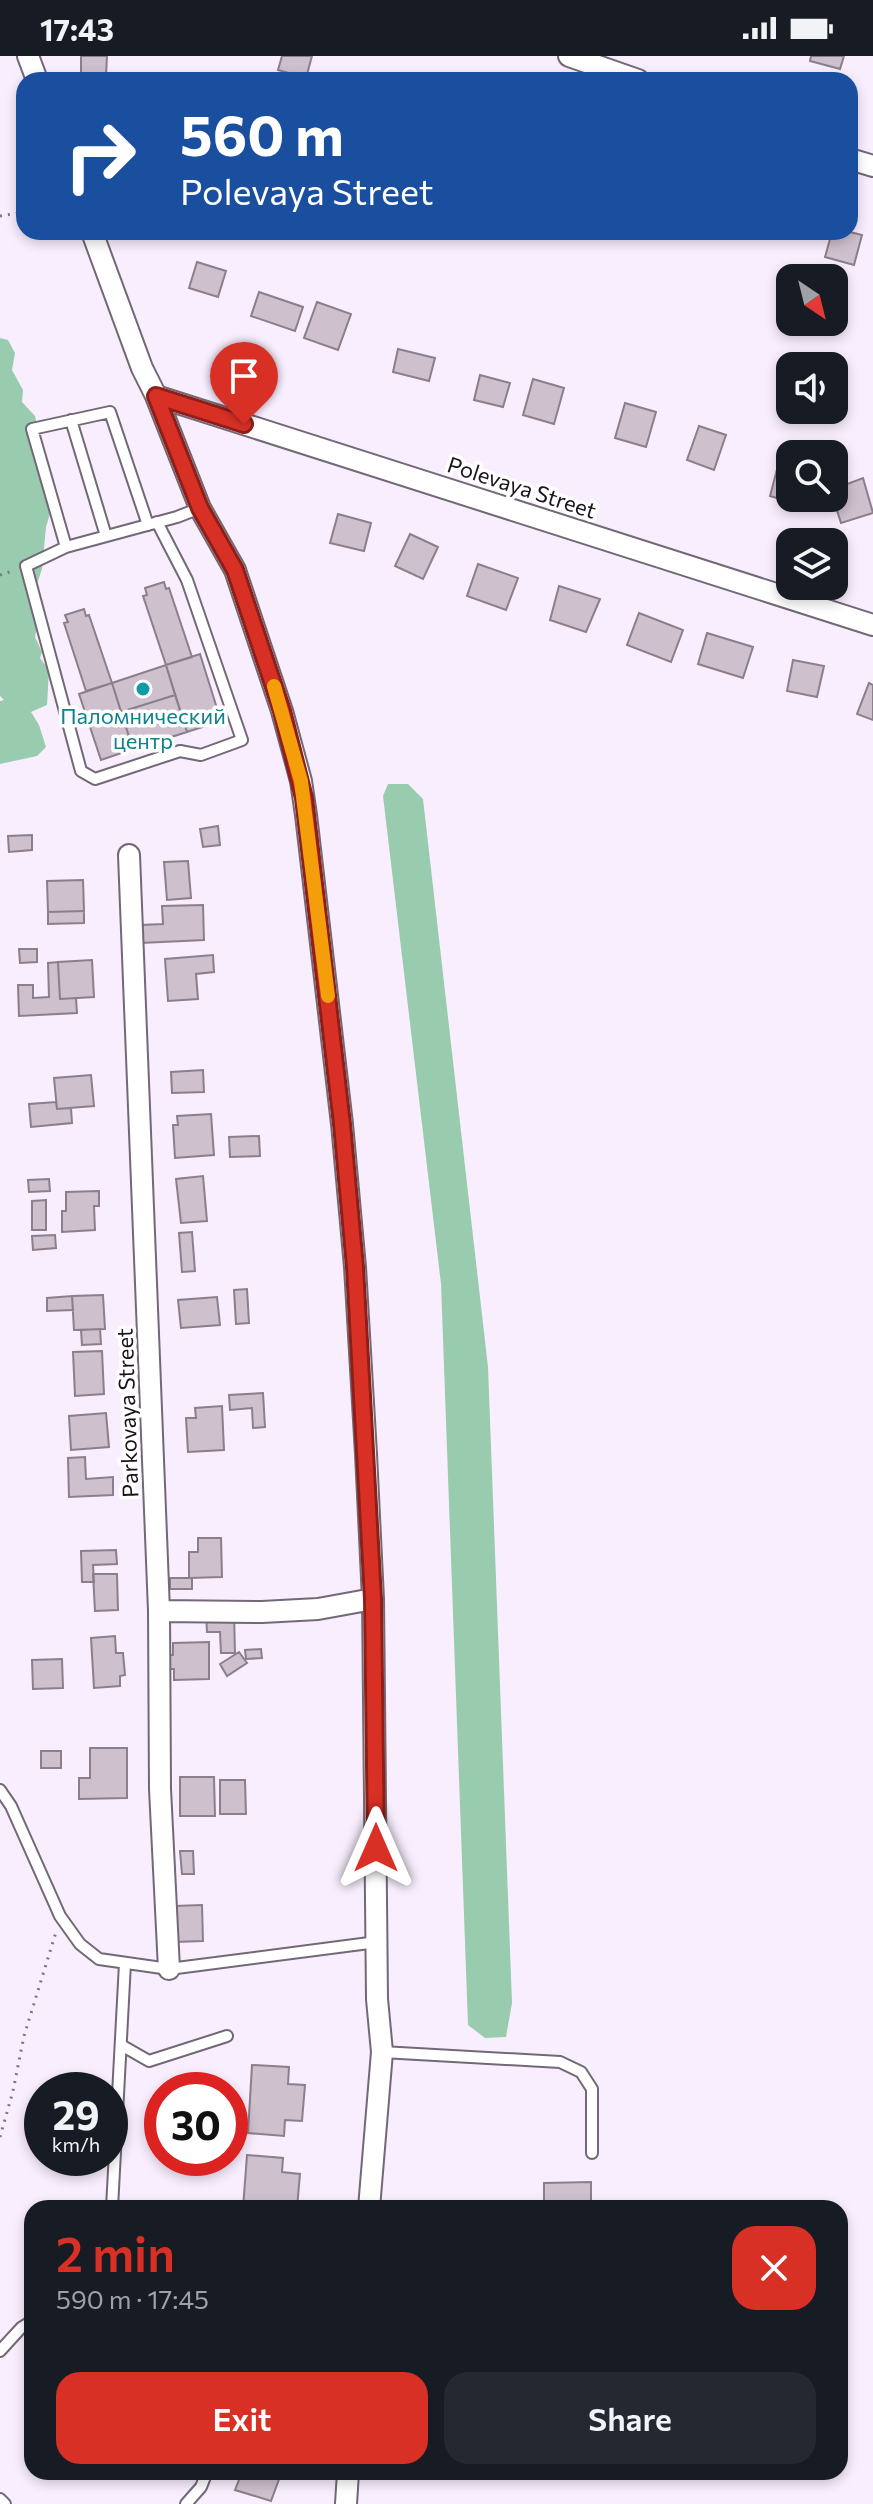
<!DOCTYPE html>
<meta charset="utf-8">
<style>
body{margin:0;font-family:Commissioner,sans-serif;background:#242831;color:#f1f3f6;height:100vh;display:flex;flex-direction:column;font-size:30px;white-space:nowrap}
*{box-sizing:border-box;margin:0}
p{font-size:26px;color:#9ea1a6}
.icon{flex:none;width:44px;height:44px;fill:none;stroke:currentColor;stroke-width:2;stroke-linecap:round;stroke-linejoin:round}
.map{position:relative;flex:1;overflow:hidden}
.panel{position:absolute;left:24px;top:2144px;width:824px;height:280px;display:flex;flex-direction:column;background:#171b24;border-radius:24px;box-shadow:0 4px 12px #0003}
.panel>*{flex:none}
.banner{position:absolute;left:16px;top:16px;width:842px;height:168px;border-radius:24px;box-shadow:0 4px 12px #0003;background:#1a4fa0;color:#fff;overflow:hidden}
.needle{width:52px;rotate:145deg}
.buttons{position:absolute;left:776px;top:208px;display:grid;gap:16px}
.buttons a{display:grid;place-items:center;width:72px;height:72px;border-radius:16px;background:#171b24;box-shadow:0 4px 12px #0003;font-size:40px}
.speed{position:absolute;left:24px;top:2016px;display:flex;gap:16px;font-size:40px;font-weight:700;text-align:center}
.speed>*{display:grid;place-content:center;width:104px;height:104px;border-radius:50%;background:#171b24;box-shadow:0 4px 12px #0003;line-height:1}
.speed small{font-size:20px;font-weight:400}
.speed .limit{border:12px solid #d22;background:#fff;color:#111}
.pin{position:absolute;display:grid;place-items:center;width:68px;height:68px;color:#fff;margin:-82px -34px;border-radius:50% 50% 50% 0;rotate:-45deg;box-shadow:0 0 8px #0007}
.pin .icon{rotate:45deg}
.me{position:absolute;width:88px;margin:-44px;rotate:0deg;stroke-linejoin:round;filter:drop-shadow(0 0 6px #0008)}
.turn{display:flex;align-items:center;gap:28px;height:168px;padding:0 32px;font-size:36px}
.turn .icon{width:104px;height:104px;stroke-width:2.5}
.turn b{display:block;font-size:56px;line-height:68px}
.round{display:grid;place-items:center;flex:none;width:84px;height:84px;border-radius:24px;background:#242831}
.summary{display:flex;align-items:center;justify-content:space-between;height:136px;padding:0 32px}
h1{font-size:48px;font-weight:600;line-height:60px;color:#d93025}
.cta{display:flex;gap:16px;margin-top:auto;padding:16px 32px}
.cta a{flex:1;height:92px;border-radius:24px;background:#d93025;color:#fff;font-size:32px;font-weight:600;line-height:92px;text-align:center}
.cta a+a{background:#242831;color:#f1f3f6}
.status{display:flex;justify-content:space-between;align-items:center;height:56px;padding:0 40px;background:#171b24;direction:ltr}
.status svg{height:22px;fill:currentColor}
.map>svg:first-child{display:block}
.forest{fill:#99ccae}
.building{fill:#cec0cd;stroke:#8c7e8b;stroke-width:2}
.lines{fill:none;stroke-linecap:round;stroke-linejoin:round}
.lane-casing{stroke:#726876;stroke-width:14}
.street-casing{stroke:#726876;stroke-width:24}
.path{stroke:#7e7781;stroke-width:3;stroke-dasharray:2 6;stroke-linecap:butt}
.lane{stroke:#fff;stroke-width:10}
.street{stroke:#fff;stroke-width:20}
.route-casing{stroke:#8d1f18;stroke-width:20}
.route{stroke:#d93025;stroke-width:14}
.slow{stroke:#f59e0b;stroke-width:14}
.culture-dot{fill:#0f9aa8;stroke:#fff;stroke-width:3}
.labels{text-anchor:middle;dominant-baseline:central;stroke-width:7;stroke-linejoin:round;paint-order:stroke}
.street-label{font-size:22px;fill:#181419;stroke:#fff}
.culture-label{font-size:22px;fill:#0d838f;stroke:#fff}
</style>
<div class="status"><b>17:43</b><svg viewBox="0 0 49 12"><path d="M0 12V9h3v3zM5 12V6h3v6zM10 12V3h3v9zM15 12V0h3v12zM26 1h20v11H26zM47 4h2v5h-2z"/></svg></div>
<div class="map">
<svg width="873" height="2448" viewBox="0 0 873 2448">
<rect width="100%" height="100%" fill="#f9eefe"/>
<path class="forest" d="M0,282L8,284L15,297L12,314L23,334L22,346L35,360L53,448L46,471L42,513L34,537L39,562L35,581L42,596L40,602L49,614L47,649L31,656L39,669L46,691L37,700L0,708V645L4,644L0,640Z
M388,728H408L423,743L488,1311L512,1947L506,1981L485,1982L468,1969L441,1228L383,740Z"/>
<path class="building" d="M81,0H107L106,20H81Z
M282,0H312L306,22L278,14Z
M811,0H844L840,13L810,5Z
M832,176H850L862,179L854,209L825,201Z
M197,206L226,215L218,241L189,232Z
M259,236L303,251L295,275L251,260Z
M317,246L351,258L338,294L304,282Z
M398,293L435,302L429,325L393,316Z
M480,319L510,327L503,351L474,344Z
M533,323L564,332L554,368L523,359Z
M625,347L656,356L646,391L615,382Z
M699,370L726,379L714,414L687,404Z
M779,406L790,408V442H802L800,449L770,440Z
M863,422L873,457L841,467L833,442L834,433Z
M338,458L371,467L364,495L330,487Z
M410,478L438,491L423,523L395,510Z
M478,508L518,522L506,554L467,540Z
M164,526L166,533L169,532L192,601L166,609L143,540L147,539L145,532Z
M559,530L600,543L586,576L550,564Z
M84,553L86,560L89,559L112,627L86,635L64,567L68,566L65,559Z
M639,557L683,574L671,606L627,589Z
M707,577L753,591L743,622L698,608Z
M200,598L221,665L187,676L166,609Z
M793,604L824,610L817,641L787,635Z
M166,609L175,639L121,656L112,627Z
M112,627L133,693L101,704L79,638Z
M869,627L873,629V664L857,658Z
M175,639L187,676L133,693L121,656Z
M218,770L220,789L203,791L200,773Z
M32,779V794L9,796L8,780Z
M188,805L191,842L167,844L164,806Z
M83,824L84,855L48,856L47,825Z
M203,849L204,884L141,887L140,869L163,868L162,850Z
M84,855V867L48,868V856Z
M19,893H37V906L20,907Z
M213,899L214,916L196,918L198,943L168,945L165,903Z
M92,904L94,941L60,943L58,906Z
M58,906L60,943L76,942L77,957L19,960L18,929H33V942L49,941L48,907Z
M203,1014L204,1036L172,1037L171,1016Z
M91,1019L94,1050L57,1053L54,1022Z
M56,1046L57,1053L71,1052L72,1067L31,1071L29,1048Z
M211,1058L214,1099L175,1102L173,1069H178L177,1060Z
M259,1080L260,1100L230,1101L229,1081Z
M203,1120L207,1165L181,1167L176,1123Z
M49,1123L50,1135L29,1136L28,1124Z
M99,1135V1150H94L95,1174L62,1176V1155H66V1136Z
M46,1144V1174H32V1145Z
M192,1176L195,1215L182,1216L179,1177Z
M55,1179L56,1192L33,1194L32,1180Z
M247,1233L249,1267L236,1268L234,1234Z
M103,1239L105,1273L74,1274L72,1240Z
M72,1240L73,1254L47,1255V1242Z
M217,1241L220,1269L181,1272L178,1244Z
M100,1273L101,1288L82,1289L81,1274Z
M102,1295L104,1338L75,1340L73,1296Z
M263,1337L265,1371L253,1372L252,1352L230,1354L229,1339Z
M222,1350L224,1394L188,1396L186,1362H196L195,1352Z
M106,1357L109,1391L71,1394L69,1360Z
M85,1401L86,1423L113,1421V1439L69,1441L68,1402Z
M198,1482H221L222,1521L189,1522V1496H198Z
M116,1494L117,1508L93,1509L94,1526H82L81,1495Z
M93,1518H117L118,1554L95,1555Z
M170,1522H192V1533H170Z
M234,1557L235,1597H221L220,1576H207L206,1558Z
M115,1580L116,1597H123L125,1619L120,1620V1630L94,1632L91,1582Z
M209,1586V1623L174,1624V1613H165V1599H173V1587Z
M261,1593L262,1602L246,1603L245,1594Z
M239,1596L247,1607L227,1620L220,1608Z
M62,1603L63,1632L33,1633L32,1604Z
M90,1692H127V1742L79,1743V1722H90Z
M41,1695H61V1712H41Z
M180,1721H214L215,1760H180Z
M220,1724H245L246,1758H220Z
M180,1795H193L194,1818H182Z
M202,1849L203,1885L175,1886L174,1850Z
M252,2009L289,2011L288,2028L305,2029L302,2065L285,2064L284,2080L248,2077Z
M247,2099L283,2102L282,2116L300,2118L297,2152H243Z
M591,2126V2152H544V2127Z
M242,2416L281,2418L271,2445L235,2434Z"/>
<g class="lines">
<defs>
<path id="lane" d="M71,364L106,480
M157,466L187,524L242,684L201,699L180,695L95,723L81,715L26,510L66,491L177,461L200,452
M66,491L32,373L110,356L148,469
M0,1734L11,1750L60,1860L80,1888L99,1903L169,1913L377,1886
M121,1989L149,2005L227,1980
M382,1996L560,2006L581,2016L592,2033V2097
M112,2152L125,1907
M0,2295L21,2272L32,2265
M0,2443L5,2448
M186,2448L201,2431L207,2416"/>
<path id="street" d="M28,0L37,24
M569,0L638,24
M850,103L873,110
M92,176L142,312L156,340L200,452L235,514L282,655L301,725L306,759L342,1068L355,1211L366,1398L373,1543L377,1943L382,1996L369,2152
M156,340L873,569
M129,799L159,1555L160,1733L169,1913
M159,1555L262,1556L318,1553L373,1543
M346,2448L348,2416"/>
</defs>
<use href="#lane" class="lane-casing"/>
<use href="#street" class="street-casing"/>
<path class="path" d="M0,160L24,156
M0,519L15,514
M0,2081L13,2035L24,1980L56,1876"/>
<use href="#lane" class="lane"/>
<use href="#street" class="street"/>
</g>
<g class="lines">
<defs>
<path id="route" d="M244,368L156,340L200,452L235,514L282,655L304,742L342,1068L355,1211L373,1543L376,1792"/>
</defs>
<use href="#route" class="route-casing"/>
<use href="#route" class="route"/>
<path class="slow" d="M274,630L301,725L328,940"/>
</g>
<circle class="culture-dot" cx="143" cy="633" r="8"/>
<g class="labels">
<g class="street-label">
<text transform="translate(522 431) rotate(18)">Polevaya Street</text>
<text transform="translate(127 1357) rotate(-92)">Parkovaya Street</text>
</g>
<g class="culture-label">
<text x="143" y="659">Паломнический<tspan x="143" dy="25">центр</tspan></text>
</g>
</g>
</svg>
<div class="buttons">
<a><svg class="needle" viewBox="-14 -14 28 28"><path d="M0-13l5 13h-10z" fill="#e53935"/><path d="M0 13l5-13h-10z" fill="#9ea1a6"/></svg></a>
<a><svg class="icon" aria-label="sound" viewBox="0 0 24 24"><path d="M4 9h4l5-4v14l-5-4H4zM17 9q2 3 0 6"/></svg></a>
<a><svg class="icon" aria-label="search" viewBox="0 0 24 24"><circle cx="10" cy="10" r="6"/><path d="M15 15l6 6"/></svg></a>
<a><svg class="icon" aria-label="layers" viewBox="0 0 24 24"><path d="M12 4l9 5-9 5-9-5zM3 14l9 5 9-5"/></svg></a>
</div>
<div class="speed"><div>29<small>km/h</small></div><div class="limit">30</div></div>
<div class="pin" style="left:244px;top:368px;background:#d93025"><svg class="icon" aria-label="arrive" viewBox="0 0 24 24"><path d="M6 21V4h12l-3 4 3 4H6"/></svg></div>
<svg class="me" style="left:376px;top:1792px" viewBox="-20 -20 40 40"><path d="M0-17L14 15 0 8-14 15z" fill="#d93025" stroke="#fff" stroke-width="4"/></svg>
<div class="banner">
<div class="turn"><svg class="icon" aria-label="right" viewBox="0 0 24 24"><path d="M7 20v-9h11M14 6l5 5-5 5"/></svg><div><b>560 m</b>Polevaya Street</div></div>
</div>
<section class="panel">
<div class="summary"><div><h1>2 min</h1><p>590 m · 17:45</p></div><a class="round" style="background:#d93025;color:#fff"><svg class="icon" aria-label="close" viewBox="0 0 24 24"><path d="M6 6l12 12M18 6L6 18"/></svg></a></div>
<div class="cta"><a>Exit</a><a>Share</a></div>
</section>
</div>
